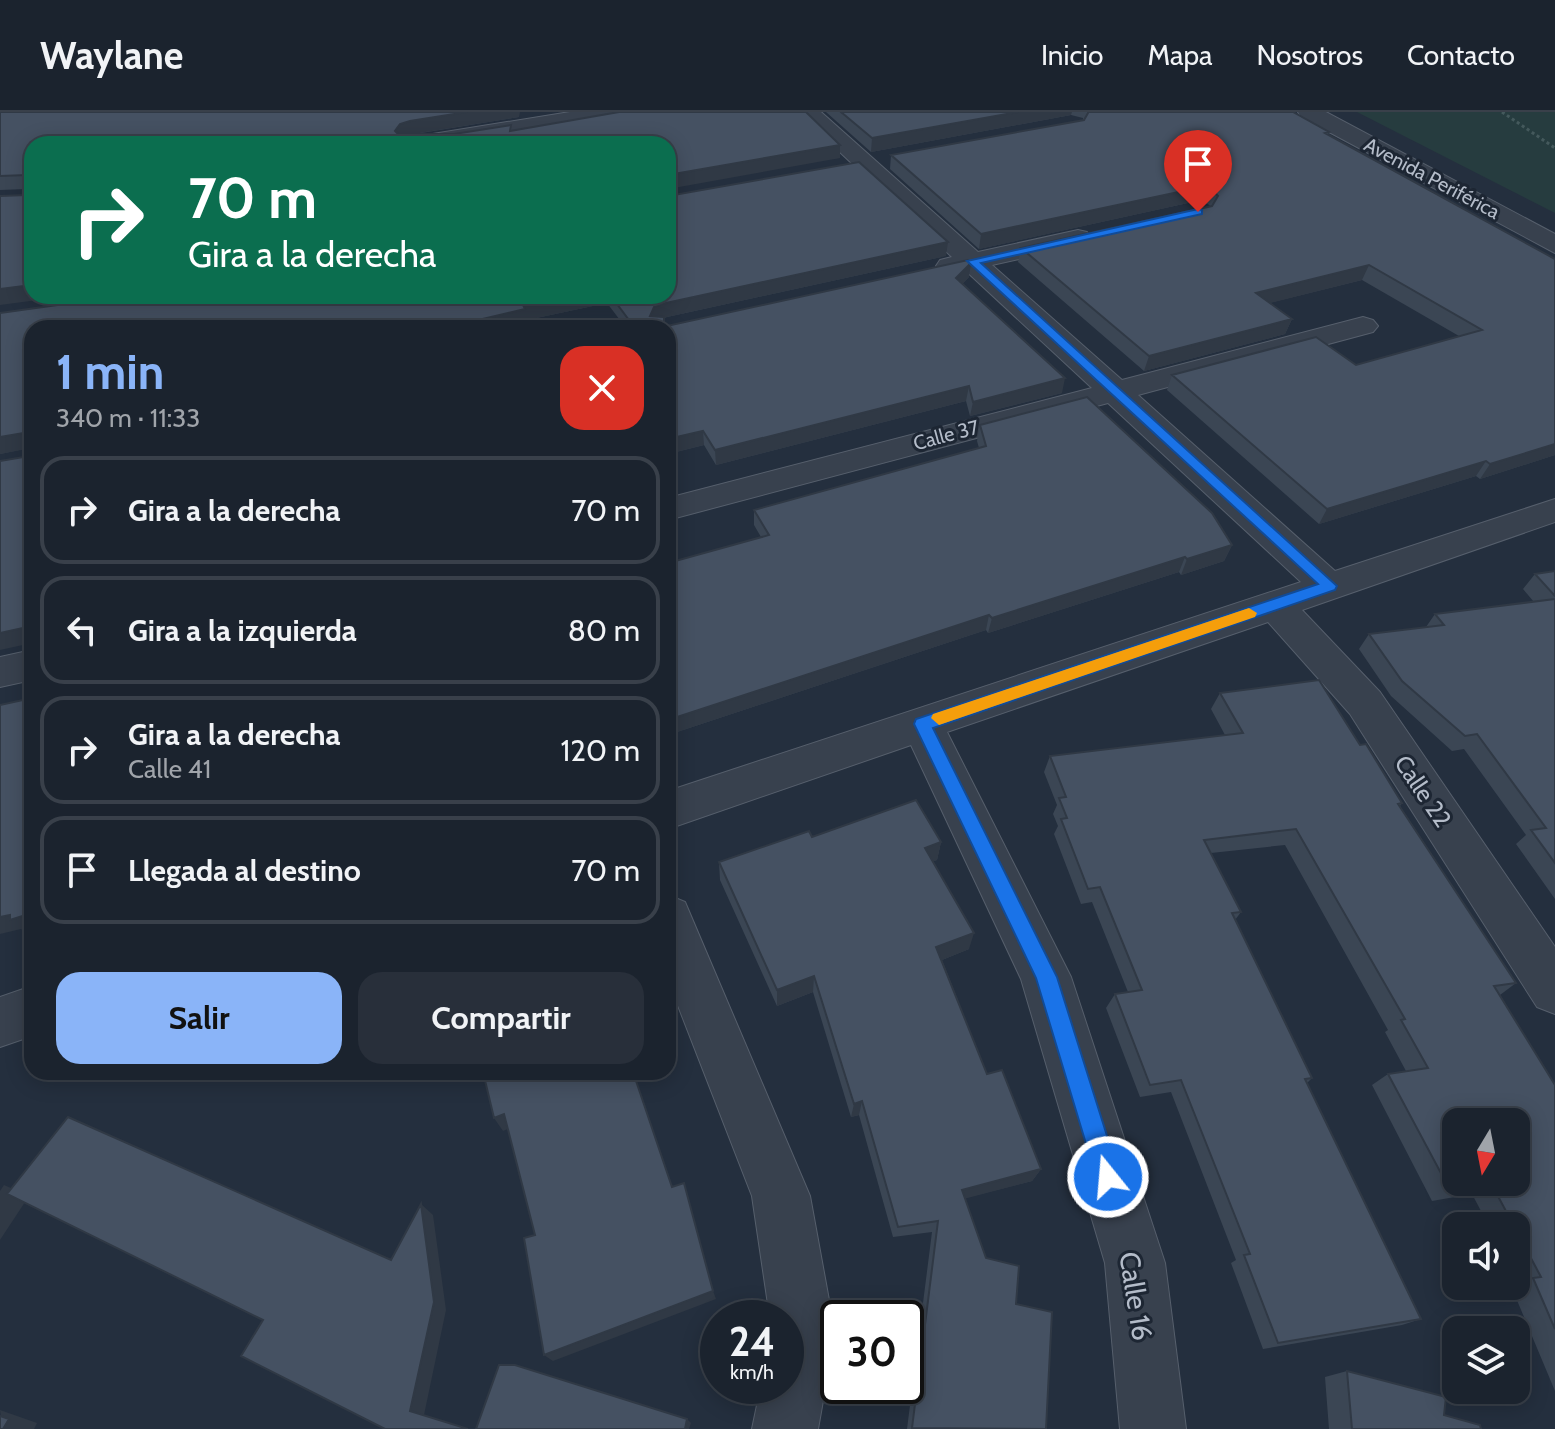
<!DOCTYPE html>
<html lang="es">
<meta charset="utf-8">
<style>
body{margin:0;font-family:Cabin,sans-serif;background:#282f3a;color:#f1f3f6;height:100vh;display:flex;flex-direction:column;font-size:30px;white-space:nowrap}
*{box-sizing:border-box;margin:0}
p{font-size:26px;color:#a0a4aa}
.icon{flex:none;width:44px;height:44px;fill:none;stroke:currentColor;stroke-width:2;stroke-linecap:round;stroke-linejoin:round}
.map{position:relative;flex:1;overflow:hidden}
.drawer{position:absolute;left:24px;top:208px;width:652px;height:760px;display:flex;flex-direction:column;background:#1b232e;border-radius:24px;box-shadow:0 4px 20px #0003,0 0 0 2px #39404a}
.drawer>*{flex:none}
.hud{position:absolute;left:24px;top:24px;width:652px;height:168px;border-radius:24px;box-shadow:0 4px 20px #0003,0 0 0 2px #39404a;background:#0b6e4f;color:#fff;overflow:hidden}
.needle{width:52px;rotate:190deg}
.controls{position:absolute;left:1442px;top:996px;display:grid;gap:16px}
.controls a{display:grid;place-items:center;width:88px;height:88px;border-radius:16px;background:#1b232e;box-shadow:0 4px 20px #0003,0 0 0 2px #39404a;font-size:40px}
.speed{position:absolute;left:700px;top:1188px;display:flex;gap:16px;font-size:40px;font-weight:700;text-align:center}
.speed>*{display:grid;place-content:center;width:104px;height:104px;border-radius:50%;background:#1b232e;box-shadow:0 4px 20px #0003,0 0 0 2px #39404a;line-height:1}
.speed small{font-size:20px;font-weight:400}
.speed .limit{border:4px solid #111;border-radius:12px;background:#fff;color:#111}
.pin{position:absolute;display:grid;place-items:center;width:68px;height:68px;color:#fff;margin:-82px -34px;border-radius:50% 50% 50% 0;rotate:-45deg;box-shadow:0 0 8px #0007}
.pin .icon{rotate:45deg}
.me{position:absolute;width:88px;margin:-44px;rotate:343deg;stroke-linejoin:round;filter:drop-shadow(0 0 6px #0008)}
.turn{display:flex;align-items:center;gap:28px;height:168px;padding:0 32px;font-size:36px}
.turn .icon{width:104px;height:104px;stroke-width:2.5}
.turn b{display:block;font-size:56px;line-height:68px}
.round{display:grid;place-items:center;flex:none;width:84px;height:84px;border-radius:24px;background:#282f3a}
.summary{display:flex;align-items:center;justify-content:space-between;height:136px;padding:0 32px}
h1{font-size:48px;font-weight:700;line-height:60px;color:#8ab4f8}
.action{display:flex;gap:16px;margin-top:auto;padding:16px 32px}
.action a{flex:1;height:92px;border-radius:24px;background:#8ab4f8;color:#111;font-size:32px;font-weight:700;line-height:92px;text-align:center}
.action a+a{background:#282f3a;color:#f1f3f6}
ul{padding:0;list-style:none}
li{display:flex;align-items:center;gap:24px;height:108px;margin:0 16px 12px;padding:0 16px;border:4px solid #39404a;border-radius:24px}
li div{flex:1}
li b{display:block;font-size:30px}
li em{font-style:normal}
header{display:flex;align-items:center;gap:48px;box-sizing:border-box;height:112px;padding:0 40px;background:#1b232e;border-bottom:2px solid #39404a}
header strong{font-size:38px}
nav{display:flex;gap:44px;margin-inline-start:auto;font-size:28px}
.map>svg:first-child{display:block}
.green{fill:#263c3f}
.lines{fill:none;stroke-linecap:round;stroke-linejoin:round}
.street-casing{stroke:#565f6c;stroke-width:2}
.path{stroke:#44595c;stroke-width:3;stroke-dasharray:3 3;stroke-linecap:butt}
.street{fill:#38414e;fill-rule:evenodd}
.wall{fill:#3b4654}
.shaded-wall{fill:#303945}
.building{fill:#455162;stroke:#303945;stroke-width:2;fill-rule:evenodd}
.route{fill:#1a73e8;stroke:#114b97;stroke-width:2}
.slow{fill:#f59e0b}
.labels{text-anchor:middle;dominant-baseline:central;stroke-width:6;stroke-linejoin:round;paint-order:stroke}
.far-street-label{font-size:20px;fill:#b4bcc9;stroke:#1d2633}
.street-label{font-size:24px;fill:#b4bcc9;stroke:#1d2633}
.near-street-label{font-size:28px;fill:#b4bcc9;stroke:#1d2633}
</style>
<header>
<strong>Waylane</strong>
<nav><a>Inicio</a><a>Mapa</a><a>Nosotros</a><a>Contacto</a></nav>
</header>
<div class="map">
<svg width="1555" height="1317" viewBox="0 0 1555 1317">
<rect width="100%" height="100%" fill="#242f3e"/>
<path class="green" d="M1357,0H1555V101Z"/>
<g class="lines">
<defs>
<path id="street" d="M570,0H623L612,7L457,32H402L406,27L414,25Z
M797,0H821L978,140L1078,118L1087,120L1091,126L1087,132L992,153L1122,268L1363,205L1373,208L1378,214L1373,220L1138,283L1335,459L1555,387V410L1302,498L1380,580L1555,835V902L1537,895L1350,602L1268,510L947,620L1071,865L1165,1151L1186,1317H1120L1105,1151L1021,867L911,633L668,717V679L1301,470L1108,291L668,408V386L1092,276L966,159L950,162L940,160L936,154L940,148L952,145Z
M1298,0H1326L1555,122V141L1301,5Z
M32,538V568L0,575V545Z
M668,783L685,790L810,1084L835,1221L818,1317H752L761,1274H786V1206H770L752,1084L668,868Z
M32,874V924L0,935V885Z"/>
</defs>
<use href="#street" class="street-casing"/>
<path class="path" d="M1502,0L1555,36"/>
<use href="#street" class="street"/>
</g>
<path class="wall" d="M0,0L519,5L415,22H454L511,13L512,19L840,33V46L26,83V77L0,78Z
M826,0H1293L1329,20L1328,23L1555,147V343L1480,367L1476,364L1319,412L1167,278L1172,263L1356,253L1459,224L1362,168L1269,191L1292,207L1285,222L1144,259L1018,150L1021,136L1210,94L1208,92L1197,89L979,137L890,57L891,43L1083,8V6L1071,3L871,40Z
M946,144L667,205L664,206V212L667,214L969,165L962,172L1062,281L970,304L966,289L716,353L704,333L668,342V216H626L607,191L527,208L528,212L510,216H32V531L24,337L0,342V201L122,184H668Z
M980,313L1232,433L1224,449L1181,463L1179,460L988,521L986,518L668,623V451L761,425L754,413V398L979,336L977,329Z
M1555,459V787L1516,732L1526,723L1464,637L1452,639L1391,584L1359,537L1369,522L1426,515L1435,502L1534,490L1523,477L1535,462Z
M1220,581L1360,633L1402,691L1400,694L1516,871L1500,883L1555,973V1279L1511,1174H1516V1171L1518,1170L1516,1167V1114H1489L1472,1082L1432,1089L1372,973L1388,962L1406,959L1385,920L1388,918L1285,733L1211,741L1241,800L1235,808L1312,966L1307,971L1421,1207L1402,1213L1263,1237L1231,1151L1236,1148L1171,980L1140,985L1106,896L1115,882L1128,880L1092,790L1081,792L1054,722L1058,714L1053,702L1057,693L1044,660L1050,644L1225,623L1211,597Z
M812,725L941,730L937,748L933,749L969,837L942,848L987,962L1041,1057L1032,1069L965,1086L986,1146L1016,1192L1046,1317H907L932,1120L893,1125L859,1003L851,1005L813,880L777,894L720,768L719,750Z
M1347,1259L1444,1303L1481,1317H1329L1325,1265Z"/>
<path class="shaded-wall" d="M467,0H520L519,5L413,22L404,25L395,19L400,12L410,9Z
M1018,0H1072L1071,3L871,40L872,26Z
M840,33V46L668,77V63Z
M1202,75L1197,89L979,137L981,122Z
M948,130L946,144L667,205L664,206L665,216L650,204L654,195L666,191Z
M971,151L969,165L954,181L956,166Z
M1369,153L1362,168L1250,196L1256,181Z
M32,173V184H68L0,193V177Z
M568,184H606L607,191L527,208L528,212L510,216H453V214L523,193Z
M1292,207L1285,222L1144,259L1149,244Z
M1065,266L1062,281L970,304L973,290Z
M969,274L966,289L716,353L715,338Z
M703,319L704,333L668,342V327Z
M24,321L32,336L0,342V325Z
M1555,332V343L1480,367L1490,352Z
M1486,349L1476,364L1319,412L1327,397Z
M1232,433L1224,449L1181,463L1187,447Z
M1185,445L1179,460L988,521L992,506Z
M989,503L986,518L668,623V608Z
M32,514V531L0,538V521Z
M941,730L937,748L921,754L925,736Z
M32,801V818L25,820L21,817L0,822V805L10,803Z
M974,821L969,837L932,852L936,835Z
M814,864L813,880L777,894V878Z
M633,960H648L635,965Z
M862,989L859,1003L851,1005L854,992Z
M504,1002L512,1015L503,1019L494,1006Z
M1041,1057L1032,1069L956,1089L962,1078Z
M4,1073L29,1084L0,1128V1079Z
M421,1092L433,1103L446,1198L424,1303L410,1299Z
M713,1179L716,1187L553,1249L544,1243Z
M0,1298L37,1311L34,1317H3Z
M687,1307L691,1311L689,1317H685Z"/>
<path class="building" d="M0,0H467L410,9L400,12L395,19L398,22H454L511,13L510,19L619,0H806L840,33L668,63V32H32V173L0,177V84L26,83L27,63L0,64Z
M841,0H1018L872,26Z
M1088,0H1293L1329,20L1325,21L1555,147V332L1490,352L1486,349L1327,397L1172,263L1316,225L1356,253L1482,218L1369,153L1256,181L1292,207L1149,244L1021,136L1212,94L1218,84L1212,78L1202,75L981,122L891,43L1084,8L1088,1Z
M859,50L948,130L666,191L654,195L650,204L664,205V211L667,214L968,148L971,151L956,166L1065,266L973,290L969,274L715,338L703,319L668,327V216H635L611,184H668V84Z
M122,184H568L523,193L525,197L453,214L454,216H32V514L0,521V349L24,345V321L0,325V201Z
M1087,285L1212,401L1232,433L1187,447L1185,445L992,506L989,503L668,608V451L769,423L754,398L986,334L980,313Z
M1555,459V484L1535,462Z
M1555,487V751L1531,718L1546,716L1477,622L1465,624L1402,569L1369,522L1444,513L1435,502Z
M1319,568L1360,633L1366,632L1402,691L1398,692L1516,871L1494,874L1555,973V1217L1533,1166L1541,1165L1516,1118V1114H1514L1492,1073L1451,1080L1388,962L1428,956L1401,908L1405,907L1296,717L1204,728L1241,800L1232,801L1312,966L1305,967L1421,1207L1278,1231L1244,1143L1250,1142L1181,968L1150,973L1115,882L1142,878L1100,775L1088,777L1061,707L1067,706L1059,686L1066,685L1050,644L1243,621L1220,581ZM1456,1010H1516V1070H1456Z
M32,586V801L10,808V803L0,805V593Z
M916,688L941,730L925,736L974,821L936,835L987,962L1002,958L1041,1057L962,1078L986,1146L1019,1154L1016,1192L1052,1200L1046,1317L912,1316L938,1109L898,1115L862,989L854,992L814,864L777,878L719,750L809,719L812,725Z
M483,960H633L672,1075L684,1071L713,1179L544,1243L524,1126L535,1123L504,1002L494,1006Z
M68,1005L391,1148L421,1092L434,1190L410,1299L468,1317H385L241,1244L263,1208L7,1082Z
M499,1253H515L687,1307L685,1317H476Z
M1347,1259L1446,1285L1444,1303L1480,1313L1481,1317H1352Z
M0,1304L9,1307L3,1317H0Z"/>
<path class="route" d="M1198,97L1202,98V102L981,151L1337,474L1335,478L933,616L1057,865L1120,1065L1117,1073L1108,1077L1100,1073L1096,1065L1036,866L914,612L916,607L1318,472L967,149Z"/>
<path class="slow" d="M1249,496L1257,501L1255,505L939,613L931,606L933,602Z"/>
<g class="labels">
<g class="far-street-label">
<text transform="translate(1432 66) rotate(28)">Avenida Periférica</text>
<text transform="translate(946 323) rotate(-15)">Calle 37</text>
</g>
<g class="street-label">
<text transform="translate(1423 679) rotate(56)">Calle 22</text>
</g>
<g class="near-street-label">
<text transform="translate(1136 1184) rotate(81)">Calle 16</text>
</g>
</g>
</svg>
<div class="controls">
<a><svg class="needle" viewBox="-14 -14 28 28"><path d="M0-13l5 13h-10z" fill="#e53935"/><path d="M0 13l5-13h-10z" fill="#a0a4aa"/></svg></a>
<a><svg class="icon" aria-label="sound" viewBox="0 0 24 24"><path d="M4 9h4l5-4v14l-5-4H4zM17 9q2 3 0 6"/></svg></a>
<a><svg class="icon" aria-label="layers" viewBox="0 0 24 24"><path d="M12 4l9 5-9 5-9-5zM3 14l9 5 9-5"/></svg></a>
</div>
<div class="speed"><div>24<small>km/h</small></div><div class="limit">30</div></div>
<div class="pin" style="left:1198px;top:100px;background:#d93025"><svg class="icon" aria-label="arrive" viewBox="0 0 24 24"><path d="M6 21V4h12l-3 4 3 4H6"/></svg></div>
<svg class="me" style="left:1108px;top:1065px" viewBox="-20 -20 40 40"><circle r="17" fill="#1a73e8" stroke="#fff" stroke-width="3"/><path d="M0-11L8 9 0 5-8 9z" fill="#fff"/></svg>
<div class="hud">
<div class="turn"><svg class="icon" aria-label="right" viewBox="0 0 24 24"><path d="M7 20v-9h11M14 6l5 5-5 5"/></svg><div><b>70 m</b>Gira a la derecha</div></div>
</div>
<section class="drawer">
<div class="summary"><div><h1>1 min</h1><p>340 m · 11:33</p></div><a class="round" style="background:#d93025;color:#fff"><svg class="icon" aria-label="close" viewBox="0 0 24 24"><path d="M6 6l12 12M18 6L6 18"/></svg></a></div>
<ul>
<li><svg class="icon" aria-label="right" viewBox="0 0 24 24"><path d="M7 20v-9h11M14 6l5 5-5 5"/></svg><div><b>Gira a la derecha</b></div><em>70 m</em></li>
<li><svg class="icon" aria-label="left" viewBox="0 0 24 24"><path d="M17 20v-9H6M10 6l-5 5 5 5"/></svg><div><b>Gira a la izquierda</b></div><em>80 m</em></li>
<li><svg class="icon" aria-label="right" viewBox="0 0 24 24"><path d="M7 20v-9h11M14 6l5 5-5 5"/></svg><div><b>Gira a la derecha</b><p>Calle 41</p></div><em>120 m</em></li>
<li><svg class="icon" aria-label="arrive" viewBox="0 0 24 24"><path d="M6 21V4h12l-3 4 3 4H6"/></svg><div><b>Llegada al destino</b></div><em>70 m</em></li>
</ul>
<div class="action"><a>Salir</a><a>Compartir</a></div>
</section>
</div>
